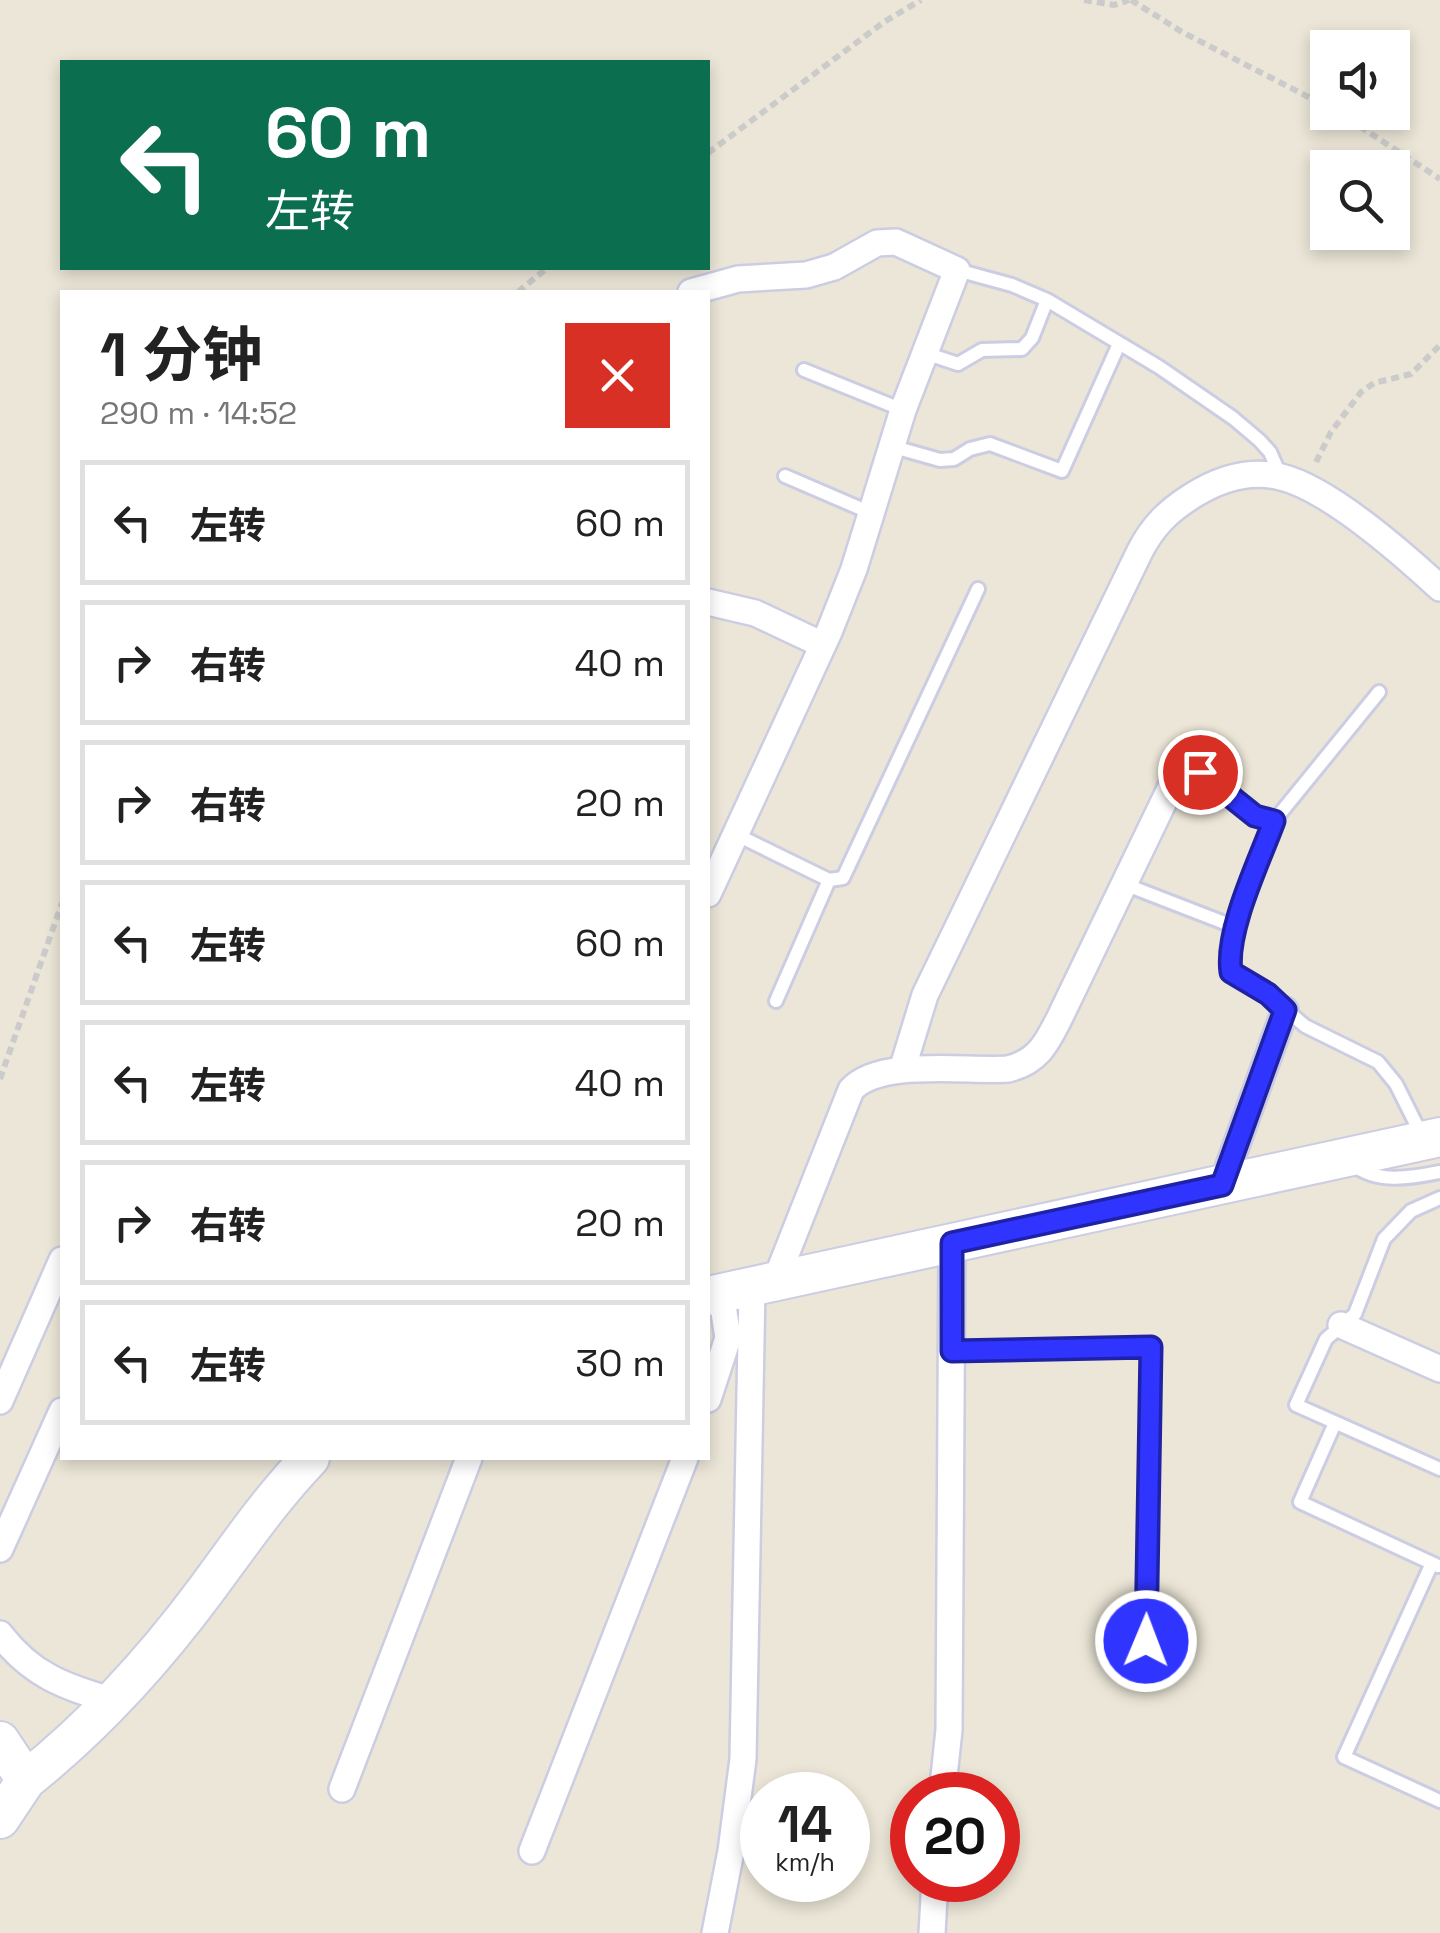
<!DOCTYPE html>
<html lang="zh">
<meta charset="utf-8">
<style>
body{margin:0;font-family:"Space Grotesk","Noto Sans SC",sans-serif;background:#f2f2f2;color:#222;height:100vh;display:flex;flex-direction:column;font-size:38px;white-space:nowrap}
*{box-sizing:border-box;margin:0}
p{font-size:32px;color:#767676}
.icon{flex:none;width:55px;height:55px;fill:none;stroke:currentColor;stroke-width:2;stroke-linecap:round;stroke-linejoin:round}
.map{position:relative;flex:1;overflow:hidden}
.sheet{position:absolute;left:60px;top:290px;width:650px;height:1170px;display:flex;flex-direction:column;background:#fff;border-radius:0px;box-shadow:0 5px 15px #0003}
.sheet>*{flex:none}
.guide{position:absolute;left:60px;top:60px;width:650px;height:210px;border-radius:0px;box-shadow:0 5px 15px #0003;background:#0b6e4f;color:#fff;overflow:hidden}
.fabs{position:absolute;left:1310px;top:30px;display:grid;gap:20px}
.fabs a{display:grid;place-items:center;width:100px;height:100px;border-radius:0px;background:#fff;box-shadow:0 5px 15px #0003;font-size:50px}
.speed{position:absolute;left:740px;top:1772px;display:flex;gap:20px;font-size:50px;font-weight:700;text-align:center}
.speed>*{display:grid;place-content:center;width:130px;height:130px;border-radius:50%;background:#fff;box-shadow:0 5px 15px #0003;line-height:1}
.speed small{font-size:25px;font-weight:400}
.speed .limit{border:15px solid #d22;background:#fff;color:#111}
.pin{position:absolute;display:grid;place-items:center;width:85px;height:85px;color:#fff;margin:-42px;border:5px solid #fff;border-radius:50%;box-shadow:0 2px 10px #0007}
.me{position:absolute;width:110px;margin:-55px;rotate:1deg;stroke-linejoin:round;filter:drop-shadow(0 0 8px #0008)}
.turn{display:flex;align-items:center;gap:35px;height:210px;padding:0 40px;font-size:45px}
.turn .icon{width:130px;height:130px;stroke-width:2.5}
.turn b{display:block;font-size:70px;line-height:85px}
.round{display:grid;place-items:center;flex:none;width:105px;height:105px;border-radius:0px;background:#f2f2f2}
.headline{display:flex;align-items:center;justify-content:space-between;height:170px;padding:0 40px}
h1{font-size:60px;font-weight:700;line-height:75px}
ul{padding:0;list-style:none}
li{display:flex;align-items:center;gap:30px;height:125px;margin:0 20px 15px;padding:0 20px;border:5px solid #e0e0e0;border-radius:0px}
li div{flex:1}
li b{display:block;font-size:38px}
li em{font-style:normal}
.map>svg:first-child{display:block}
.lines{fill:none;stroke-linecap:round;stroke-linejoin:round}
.lane-casing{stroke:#cccde2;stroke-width:18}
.street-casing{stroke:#cccde2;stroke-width:30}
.secondary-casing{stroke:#cccde2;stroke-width:42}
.path{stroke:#cbcbcb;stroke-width:6;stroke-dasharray:8 5;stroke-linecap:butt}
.lane{stroke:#fff;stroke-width:12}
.street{stroke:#fff;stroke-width:25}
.secondary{stroke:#fff;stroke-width:38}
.route-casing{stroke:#1f22a6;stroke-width:25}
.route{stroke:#3034ff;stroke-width:18}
</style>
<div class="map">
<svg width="1440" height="1933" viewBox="0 0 1440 1933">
<rect width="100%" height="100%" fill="#ebe6d7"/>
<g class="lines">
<defs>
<path id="lane" d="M957,270L1012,285L1047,300L1159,367L1233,418L1259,440L1270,452L1281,477
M925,353L958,364L982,350L1022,349L1032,338L1047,300
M804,370L903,410
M894,447L940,460L954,459L970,449L990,444L1062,471L1119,344
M785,476L871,513
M1379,692L1274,821L1235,927L1229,960L1231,972L1268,994L1305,1026L1378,1062L1396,1084L1423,1138
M1181,766C1217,777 1237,812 1274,821
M735,834L829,880L843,878L978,589
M1124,884L1235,927
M776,1001L829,880
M1352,1164C1377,1184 1410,1178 1440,1172
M1440,1198L1411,1211L1384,1239L1355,1314L1326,1339L1296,1405L1440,1469
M952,1351L1151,1347L1145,1641
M1335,1423L1300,1502L1438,1566
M1432,1563L1344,1757L1440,1801"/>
<path id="street" d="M691,292L738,279L806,275L834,267L877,243L896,242L957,270L903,410L854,569L829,632L708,894
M708,602L755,613L823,645
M902,1070L925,995L1140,551C1153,526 1168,511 1192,496C1219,479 1249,469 1281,477C1330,489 1403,554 1440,588
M1222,1185L1285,1010
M775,1282L851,1090C879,1058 967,1072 1008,1069C1037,1062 1046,1045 1059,1019L1181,766
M1341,1325L1440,1369
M708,1399L728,1338L721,1293
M0,1401L62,1260
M0,1549L62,1411
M0,1634C32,1676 64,1686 113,1701
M342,1789L469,1458
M942,1795L949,1730L952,1243
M532,1851L685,1458
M715,1933L731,1851L743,1759L752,1287
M932,1933L935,1880"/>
<path id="secondary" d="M708,1296L1440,1137
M0,1741L26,1780L0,1819
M26,1780C94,1726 154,1660 206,1590C240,1544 270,1500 310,1458"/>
</defs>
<use href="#lane" class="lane-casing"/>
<use href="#street" class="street-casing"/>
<use href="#secondary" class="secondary-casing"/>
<path class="path" d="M1084,0L1114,5L1129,0
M1131,0L1182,32L1328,107
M1338,112L1440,179
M708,153L884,22L921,0
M518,292L547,268
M1316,462L1331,432L1361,392L1374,383L1411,374L1440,345
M0,1079L62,903"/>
<use href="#lane" class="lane"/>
<use href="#street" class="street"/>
<use href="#secondary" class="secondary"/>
</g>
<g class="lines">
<defs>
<path id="route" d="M1146,1641L1151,1347L952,1351V1243L1222,1185L1285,1010L1268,994L1231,972C1225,931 1259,862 1274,821L1255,816L1200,772"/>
</defs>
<use href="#route" class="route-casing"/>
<use href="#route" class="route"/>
</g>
</svg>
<div class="fabs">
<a><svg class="icon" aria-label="sound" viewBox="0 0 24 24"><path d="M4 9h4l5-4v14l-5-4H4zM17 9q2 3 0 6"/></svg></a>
<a><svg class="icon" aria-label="search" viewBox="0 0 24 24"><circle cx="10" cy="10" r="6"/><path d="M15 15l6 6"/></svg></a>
</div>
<div class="speed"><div>14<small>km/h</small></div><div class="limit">20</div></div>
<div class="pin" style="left:1200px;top:772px;background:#d93025"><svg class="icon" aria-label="arrive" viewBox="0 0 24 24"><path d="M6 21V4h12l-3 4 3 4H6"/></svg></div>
<svg class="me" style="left:1146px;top:1641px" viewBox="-20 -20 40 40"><circle r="17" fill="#3034ff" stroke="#fff" stroke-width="3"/><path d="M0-11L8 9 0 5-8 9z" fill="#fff"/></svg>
<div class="guide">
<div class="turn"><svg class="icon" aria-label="left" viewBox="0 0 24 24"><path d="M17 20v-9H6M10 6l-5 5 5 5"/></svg><div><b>60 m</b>左转</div></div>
</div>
<section class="sheet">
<div class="headline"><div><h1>1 分钟</h1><p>290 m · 14:52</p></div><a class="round" style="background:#d93025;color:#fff"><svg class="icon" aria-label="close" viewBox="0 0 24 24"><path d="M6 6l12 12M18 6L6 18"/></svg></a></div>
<ul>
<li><svg class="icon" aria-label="left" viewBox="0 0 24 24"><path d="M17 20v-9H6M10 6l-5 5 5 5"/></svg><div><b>左转</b></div><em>60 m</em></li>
<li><svg class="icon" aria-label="right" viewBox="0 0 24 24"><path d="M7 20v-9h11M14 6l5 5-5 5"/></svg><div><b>右转</b></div><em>40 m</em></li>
<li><svg class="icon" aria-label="right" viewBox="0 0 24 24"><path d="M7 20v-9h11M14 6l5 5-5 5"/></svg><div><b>右转</b></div><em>20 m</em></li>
<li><svg class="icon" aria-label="left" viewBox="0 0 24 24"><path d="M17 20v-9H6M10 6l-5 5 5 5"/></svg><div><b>左转</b></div><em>60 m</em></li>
<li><svg class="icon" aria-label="left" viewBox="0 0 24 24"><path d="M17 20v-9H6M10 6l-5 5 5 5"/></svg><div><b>左转</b></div><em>40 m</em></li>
<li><svg class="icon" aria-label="right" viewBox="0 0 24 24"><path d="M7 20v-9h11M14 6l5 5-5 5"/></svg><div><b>右转</b></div><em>20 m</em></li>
<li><svg class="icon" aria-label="left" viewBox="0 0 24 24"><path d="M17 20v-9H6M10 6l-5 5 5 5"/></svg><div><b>左转</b></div><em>30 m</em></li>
</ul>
</section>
</div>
